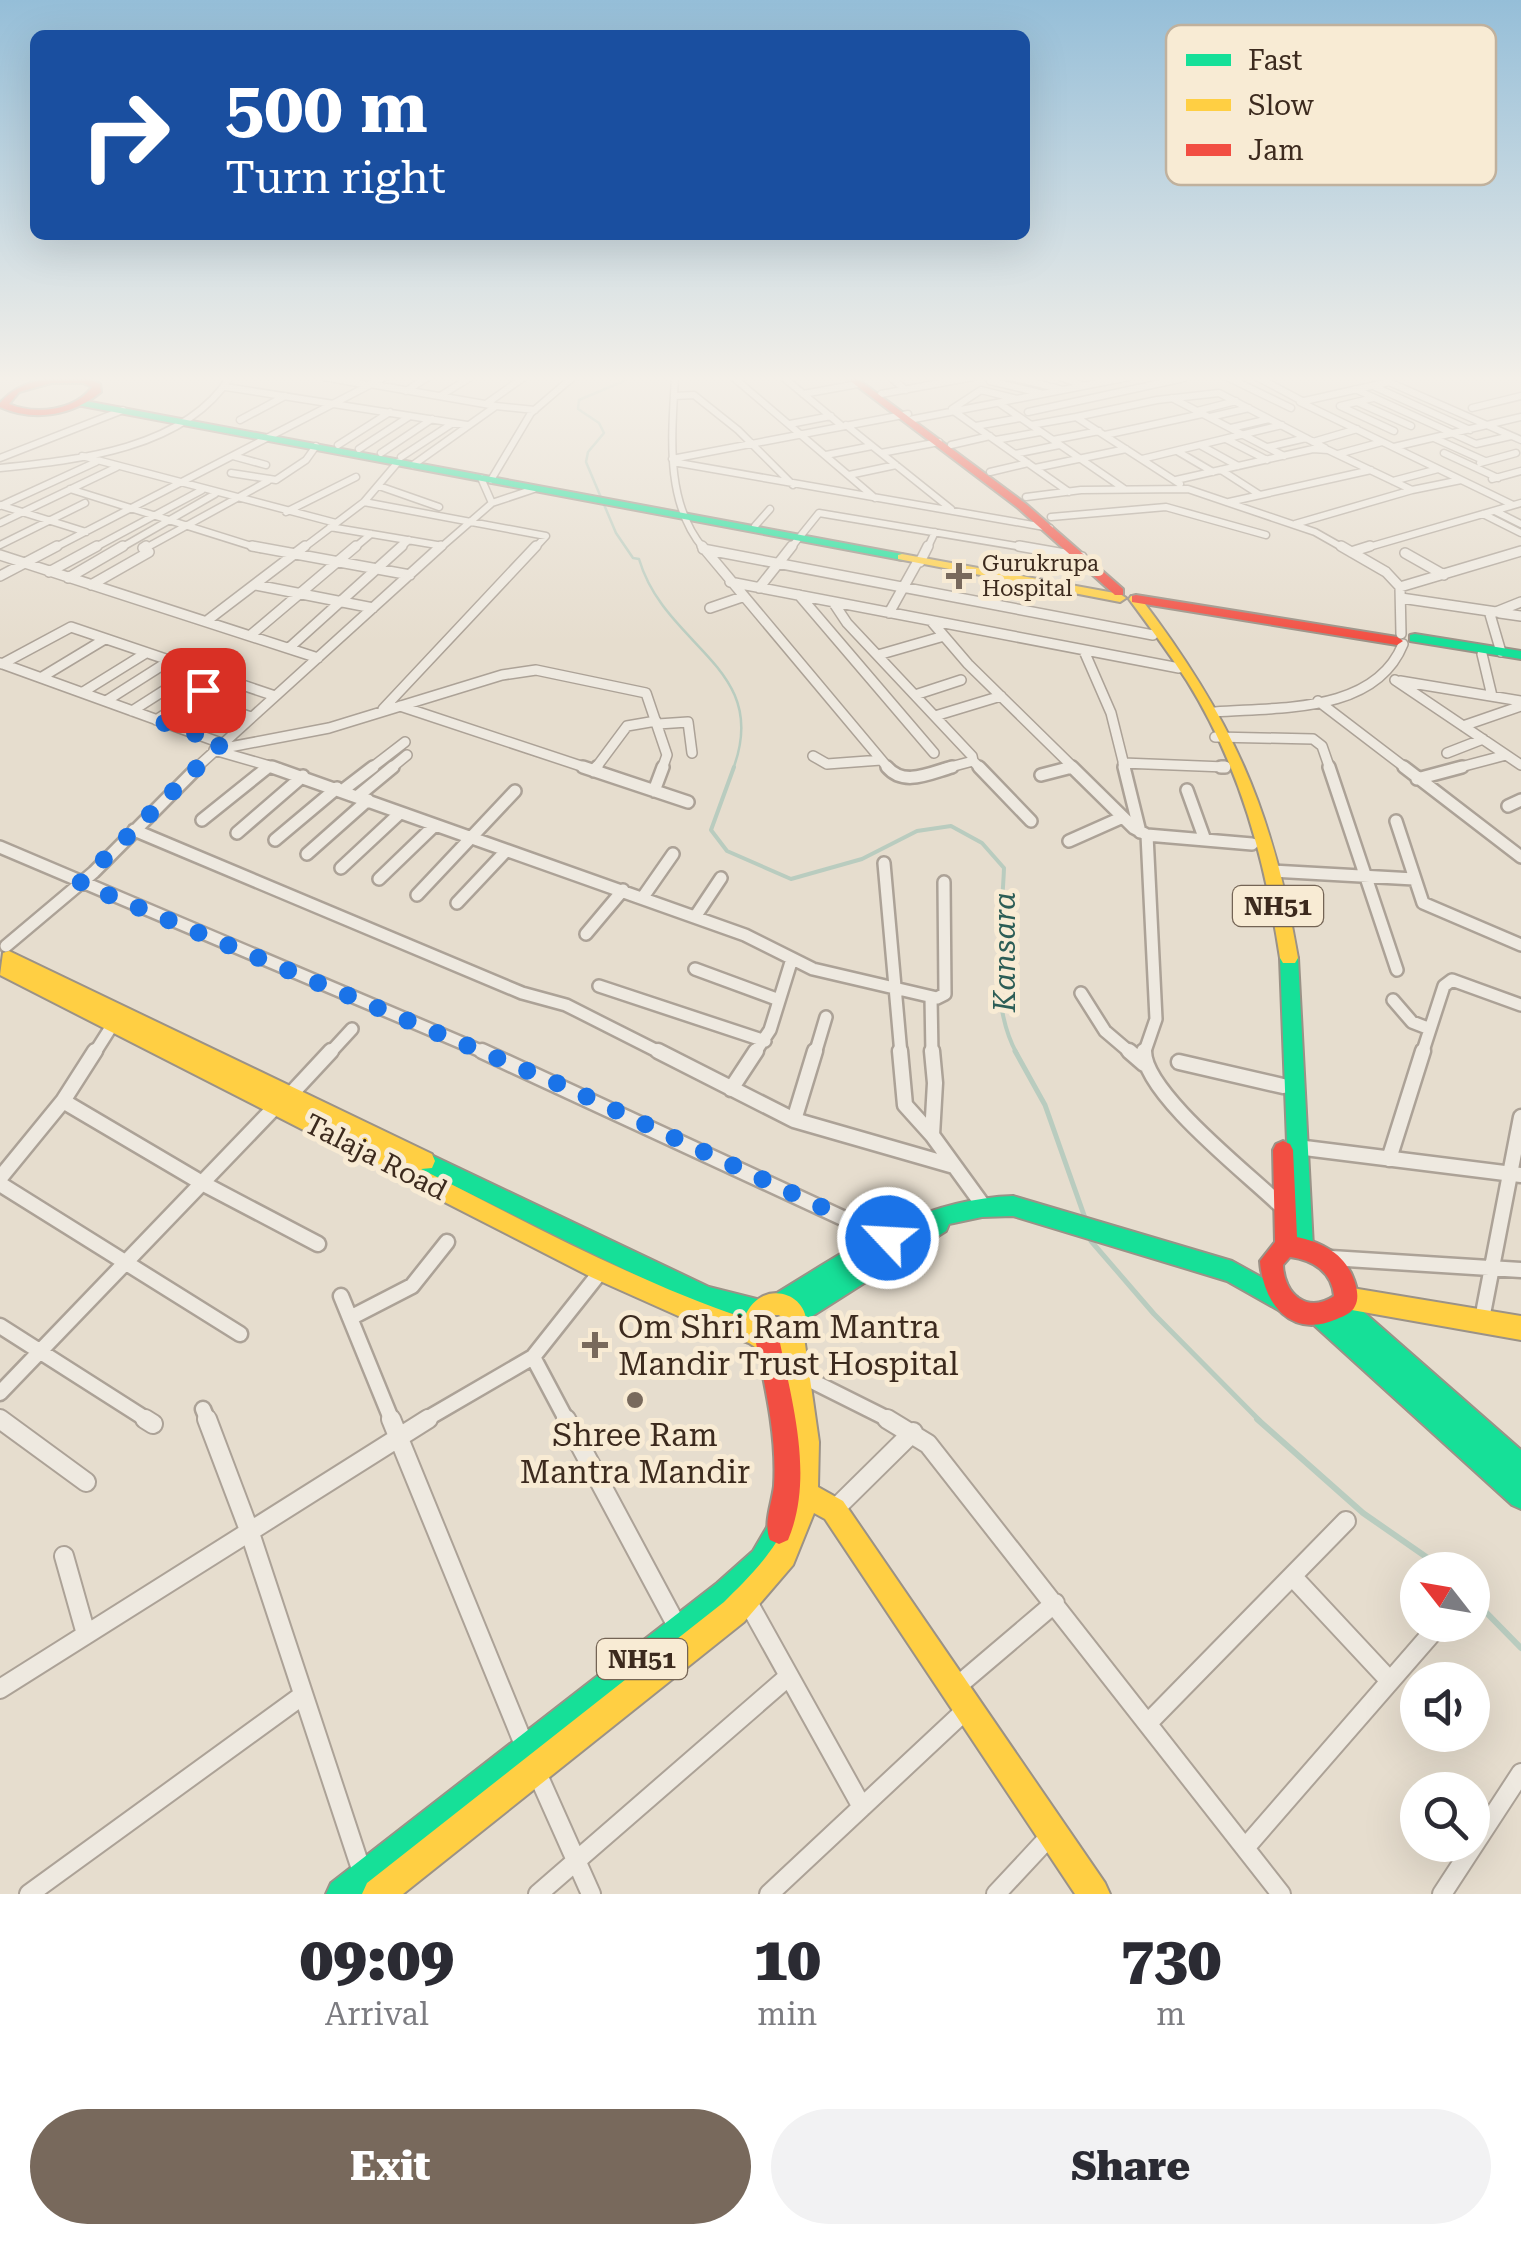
<!DOCTYPE html>
<style>
body{margin:0;font-family:"Roboto Serif",serif;background:#f2f2f3;color:#2b2b33;height:100vh;display:flex;flex-direction:column;font-size:38px;white-space:nowrap}
*{box-sizing:border-box;margin:0}
p{font-size:32px;color:#7c7c81}
.icon{flex:none;width:55px;height:55px;fill:none;stroke:currentColor;stroke-width:2;stroke-linecap:round;stroke-linejoin:round}
.map{position:relative;height:1894px;overflow:hidden}
.drawer{display:flex;flex-direction:column;background:#fff;flex:1}
.drawer>*{flex:none}
.top-card{position:absolute;left:30px;top:30px;width:1000px;height:210px;border-radius:15px;box-shadow:0 10px 40px #0002;background:#1a4fa0;color:#fff;overflow:hidden}
.needle{width:65px;rotate:301deg}
.controls{position:absolute;left:1400px;top:1552px;display:grid;gap:20px}
.controls a{display:grid;place-items:center;width:90px;height:90px;border-radius:50%;background:#fff;box-shadow:0 10px 40px #0002;font-size:50px}
.pin{position:absolute;display:grid;place-items:center;width:85px;height:85px;color:#fff;margin:-42px;border-radius:20px;box-shadow:0 5px 15px #0006}
.me{position:absolute;width:110px;margin:-55px;rotate:295deg;stroke-linejoin:round;filter:drop-shadow(0 0 8px #0008)}
.turn{display:flex;align-items:center;gap:35px;height:210px;padding:0 30px;font-size:45px}
.turn .icon{width:130px;height:130px;stroke-width:2.5}
.turn b{display:block;font-size:70px;line-height:85px}
.eta{display:flex;justify-content:space-evenly;align-items:center;height:170px;text-align:center}
.eta b{font-size:60px;font-weight:800;line-height:70px}
.primary-button{display:flex;gap:20px;margin-top:auto;padding:20px 30px}
.primary-button a{flex:1;height:115px;border-radius:60px;background:#78695c;color:#fff;font-size:40px;font-weight:800;line-height:115px;text-align:center}
.primary-button a+a{background:#f2f2f3;color:#2b2b33}
.map>svg:first-child{display:block}
.lines{fill:none;stroke-linecap:round;stroke-linejoin:round}
.stream-far3{stroke:#b9ccbf;stroke-width:2.5}
.stream-far2{stroke:#b9ccbf;stroke-width:4}
.stream-far1{stroke:#b9ccbf;stroke-width:5}
.stream{stroke:#b9ccbf;stroke-width:6}
.street-far4-casing{stroke:#aca297;stroke-width:9}
.street-far3-casing{stroke:#aca297;stroke-width:12}
.street-far2-casing{stroke:#aca297;stroke-width:16}
.street-far1-casing{stroke:#aca297;stroke-width:19}
.street-casing{stroke:#aca297;stroke-width:22}
.fast-casing{stroke:#9b9287;stroke-width:4}
.slow-casing{stroke:#9b9287;stroke-width:4}
.jam-casing{stroke:#9b9287;stroke-width:4}
.street-far4{stroke:#eee9e0;stroke-width:6}
.street-far3{stroke:#eee9e0;stroke-width:9}
.street-far2{stroke:#eee9e0;stroke-width:11}
.street-far1{stroke:#eee9e0;stroke-width:14}
.street{stroke:#eee9e0;stroke-width:18}
.fast{fill:#16e098;fill-rule:evenodd}
.slow{fill:#ffcf43;fill-rule:evenodd}
.jam{fill:#f24e42;fill-rule:evenodd}
.route{stroke:#1a73e8;stroke-width:18;stroke-dasharray:0 32.4}
.poi-dot{fill:#78695c;stroke:#f8ebd4;stroke-width:4}
.labels{text-anchor:middle;dominant-baseline:central;stroke-width:10;stroke-linejoin:round;paint-order:stroke}
.far-poi-label{font-size:22px;fill:#3c2a1e;stroke:#f8ebd4;text-anchor:start}
.shield{fill:#f8ebd4;stroke:#746455;stroke-width:2.5}
.shield-label{font-size:25px;font-weight:bold;fill:#3c2a1e}
.street-label{font-size:28px;fill:#3c2a1e;stroke:#f8ebd4}
.water-label{font-size:30px;font-style:italic;fill:#2c5d56;stroke:#f8ebd4}
.near-poi-label{font-size:32px;fill:#3c2a1e;stroke:#f8ebd4;text-anchor:start}
.key{fill:#f8ebd4;stroke:#c0b19d;stroke-width:2.5}
.key-label{font-size:28px;fill:#3c2a1e}
</style>
<div class="map">
<svg width="1521" height="1894" viewBox="0 0 1521 1894">
<rect width="100%" height="100%" fill="#e6ddce"/>
<g class="lines">
<path class="stream-far3" d="M625,377L624,381L579,400L578,409L599,423L604,433L588,452L586,462L616,533L633,558L639,559C665,648 772,667 733,769"/>
<path class="stream-far2" d="M734,767L711,830L727,851L791,879L862,859L917,831L951,826L982,843L1004,868C1002,928 987,1000 1017,1054"/>
<path class="stream-far1" d="M1015,1051L1045,1105L1085,1218
M1091,1241L1154,1314L1260,1421"/>
<path class="stream" d="M1257,1419L1363,1513L1445,1570
M1472,1598L1521,1648"/>
<defs>
<path id="street-far4" d="M324,377L368,385
M675,377C672,434 664,502 704,549
M733,377L875,498
M783,377L842,426
M890,377L906,390
M1011,377L1060,389
M1060,377L1084,386
M1227,377L1291,408
M1257,377L1302,401
M990,381L1040,393
M370,384L496,406L413,465
M1373,386L1470,430
M226,387L467,425
M1355,389L1476,444L1511,436
M406,391L428,377
M803,394L858,384
M881,394L973,377
M440,396L471,377
M674,396L694,395L738,430L793,485
M1172,398L1284,456
M1373,398L1340,406L1394,431
M1357,402L1411,426
M999,403L1123,488
M486,404L524,377
M496,406L535,410
M1472,408L1521,396
M952,409L981,390L1017,399
M1197,411L1236,401
M955,412L1069,492
M1028,412L1184,378
M1076,417L1157,400L1219,393L1325,448
M1210,417L1249,408
M240,420L285,396
M909,420L1129,377
M790,424L831,416
M846,425L951,509
M1031,425L1076,417L1180,484
M976,426L1020,418
M1231,428L1269,419
M1105,435L1202,414
M1434,438L1485,461
M1226,439L1267,460
M996,440L1040,432
M1053,440L1099,431
M1313,442L1357,429
M338,445L390,412
M951,445L990,436
M1200,445L1238,466
M1268,447L1306,438
M1394,447L1521,417
M359,449L410,416
M1177,451L1213,472
M381,453L432,419
M881,453L939,442
M1444,453L1498,478
M1015,454L1059,445
M1338,454L1382,442
M826,455L872,446
M82,456L336,523
M233,456L266,465
M401,457L453,423
M0,458L123,410
M672,459L908,414
M1142,459L1282,425
M673,462L1050,528
M1480,463L1516,453
M0,468C78,460 185,449 230,377
M1035,468L1126,449
M1221,470L1260,495
M990,472L1028,463
M231,473L276,480L306,460L316,446
M849,475L896,465
M481,478L492,503
M1492,479L1521,471
M491,480L531,413L573,377
M1176,480L1313,449L1328,450L1412,490L1295,524
M1393,481L1438,469
M379,486L439,507
M70,489L261,549
M1412,490L1461,480
M1026,497L1081,490L1188,489L1315,532L1345,549
M364,502L546,536L534,549
M1229,502L1371,470
M0,505L86,532
M1513,505L1300,402L1389,382L1521,440
M0,506L96,462
M1495,511L1521,524
M286,512L356,477
M1483,514L1521,533
M1051,517L1166,507L1266,535
M0,523L117,467
M755,526L770,509
M330,527L443,546
M0,545L85,503
M52,549L385,377
M92,549L202,490
M119,549L215,494
M144,549L268,481
M302,549L364,502L398,462
M353,549L371,534
M399,549L409,540
M439,549L492,503L534,489
M790,549L819,513L1034,549
M927,549L935,532
M1362,549L1521,503"/>
<path id="street-far3" d="M252,546L410,575
M702,546L889,769
M1019,546L1082,557
M1341,546L1386,572L1400,587L1401,634
M703,549L1153,635
M1351,552L1370,546
M1405,553L1444,575
M0,555L318,658
M920,562L928,546
M49,572L97,546
M0,576L57,546
M68,578L123,546
M730,582L1179,668
M91,585L149,552L143,548L146,546
M256,585L373,608
M1400,587L1521,551
M759,588L792,546
M799,595L934,753
M1401,598L1496,612L1521,602
M833,602L847,623L972,756L973,761L943,769
M710,608L742,597
M1489,611L1501,652
M889,613L918,561
M1500,613L1521,616
M208,620L305,546
M932,622L968,664L1075,769
M252,634L356,546
M289,648L402,546
M1084,651L1111,713L1125,769
M1482,654L1492,696
M878,655L944,636
M0,663L221,743
M2,664L71,627L275,696
M42,677L105,639
M1395,680L1521,765
M1400,681L1521,701
M83,692L146,653
M915,695L961,680
M106,701L169,661
M1318,701L1407,769
M206,702L251,717
M400,706L590,769
M383,709L536,546
M132,711L179,681
M1215,712C1278,707 1375,714 1403,644
M935,716L1001,696
M156,720L203,690
M658,724L688,722L692,753
M1463,726L1521,706
M1215,737L1313,739L1322,746L1330,769
M1447,753L1483,739
M813,756L827,764L881,760
M973,761L981,769
M1123,763L1225,767
M195,769L441,546
M265,769L269,766
M280,769L214,750L329,728L502,675L536,670L646,693L667,755L662,769
M370,769L405,742
M390,769L407,755
M595,769L627,726L656,721
M1063,769L1072,767
M1453,769L1506,755"/>
<path id="street-far2" d="M272,767L745,935L813,969L937,998L945,994L944,882
M583,767L688,802
M887,767C904,787 930,773 952,767
M979,767L1031,821
M1072,767L1134,828L1147,835L1252,844
M1124,767L1140,832
M1221,767H1225
M1329,767L1397,970
M1404,767L1521,857
M594,771L597,767
M1041,775L1072,767
M1417,779L1462,767
M343,790L373,767
M1187,790L1205,840
M654,791L663,767
M358,796L393,767
M1508,806L1521,800
M202,820L268,767
M1396,821L1423,903L1521,945
M134,830L522,993L566,1005L663,1054
M237,833L303,776
M275,840L337,788
M1069,841L1123,817
M0,847L488,1054
M307,854L368,800
M884,863L901,1054
M341,868L400,813
M1272,871L1414,879
M379,879L434,826
M417,895L515,791
M643,897L673,854
M457,903L506,851
M695,917L721,878
M586,934L623,890
M6,946L94,872L198,767
M695,969L779,1000
M599,986L765,1041
M1081,993L1105,1031L1132,1054
M931,997L932,1054
M1393,1000L1412,1022L1430,1029
M94,1054L113,1024
M329,1054L352,1029
M754,1054L770,1030L792,959
M815,1054L826,1017
M1144,1054L1156,1019L1147,835
M1422,1054L1444,986L1452,980L1521,1005"/>
<path id="street-far1" d="M482,1051L888,1239
M658,1051L794,1120L954,1166
M900,1051L905,1105L932,1135
M932,1051L935,1083L932,1135L985,1208
M1129,1051L1144,1064
M1144,1051C1144,1093 1247,1173 1279,1204
M1179,1062L1283,1086
M731,1089L756,1051
M291,1094L331,1051
M63,1101L202,1183L318,1244
M794,1120L815,1051
M1297,1147L1521,1175
M1389,1159L1423,1051
M0,1178L63,1101L95,1051
M0,1184L240,1334
M1331,1258L1521,1270
M341,1296L392,1421
M350,1318L412,1286L447,1242
M1482,1319L1521,1117
M0,1326L149,1421
M533,1357L602,1270
M802,1376L892,1421
M0,1393L278,1104
M203,1409L208,1421
M423,1421L533,1357L567,1421"/>
<path id="street" d="M0,1419L86,1482
M145,1419L153,1424
M207,1419L249,1530L361,1869
M391,1419L525,1747
M566,1419L677,1626
M887,1419L928,1444L1281,1894
M834,1510L913,1432
M64,1556L86,1634
M1292,1576L1390,1681
M749,1604L862,1807
M955,1688L1055,1603
M0,1689L428,1419
M1148,1723L1346,1521
M538,1775L591,1894
M1245,1848L1439,1625
M29,1894L303,1695
M538,1894L789,1676
M769,1894L968,1708
M996,1894L1050,1836
M1442,1894L1521,1773"/>
<path id="fast" d="M80,400L902,554L908,557L902,560L77,405L75,403Z
M1415,634L1521,651V659L1410,641V635Z
M1289,951L1295,953L1298,958L1313,1247L1310,1254L1302,1257L1294,1254L1291,1247L1280,958L1283,953Z
M425,1152L709,1287L769,1302L772,1296C849,1249 919,1199 1013,1196L1232,1261L1297,1297L1300,1305L1297,1313L1289,1316L1227,1281L1013,1216L982,1217L949,1224L946,1231L795,1327L787,1324L785,1313L780,1315L772,1311L769,1317L761,1320L699,1306L418,1168L415,1161L418,1154Z
M1342,1297L1350,1300L1521,1450V1509L1512,1505L1315,1326L1311,1318L1315,1310L1323,1306L1331,1310L1334,1300Z
M779,1518L788,1522L792,1531C780,1561 760,1581 737,1603L368,1894H326L331,1883L717,1583L753,1551L770,1522Z"/>
<path id="slow" d="M902,554L1120,594L1126,598L1120,602L898,559V555Z
M1131,596H1139C1232,718 1272,807 1298,958L1295,963H1283L1280,958C1265,860 1240,766 1187,681C1169,653 1149,626 1129,599Z
M9,951L432,1154L435,1161L432,1168L421,1169C527,1222 632,1280 744,1318C762,1273 819,1295 804,1337L819,1442L818,1487L843,1501L1105,1883L1110,1894H1075L825,1519L814,1513L793,1565L744,1622L403,1894H362L367,1883L724,1602C749,1577 802,1528 786,1490L793,1480L794,1442L783,1355H767L749,1343L694,1323L591,1277L0,975L3,953ZM771,1315H779L784,1320V1327L779,1333H771L766,1327V1320Z
M1346,1287L1521,1316V1340L1346,1309L1338,1306L1335,1298L1338,1290Z"/>
<path id="jam" d="M84,377L100,384L101,392C72,416 34,422 0,407V403C22,378 52,377 84,377ZM51,383H83L92,387C75,411 35,415 9,404L19,392Z
M845,377H855L1026,504L1123,589V595H1115L1018,508Z
M1136,595L1397,637L1403,641L1397,645L1132,602V596Z
M1283,1141L1290,1144L1293,1150L1297,1237C1320,1242 1342,1252 1352,1275C1356,1284 1360,1297 1355,1306C1352,1313 1344,1316 1337,1319C1291,1339 1263,1304 1260,1261L1275,1242L1273,1150L1276,1144ZM1290,1257C1313,1260 1332,1272 1334,1296C1307,1314 1284,1294 1283,1265Z
M768,1331L776,1335L780,1343C793,1405 814,1479 788,1540L779,1544L770,1540C763,1524 772,1503 774,1486C777,1438 766,1390 756,1343L760,1335Z"/>
</defs>
<use href="#street-far4" class="street-far4-casing"/>
<use href="#street-far3" class="street-far3-casing"/>
<use href="#street-far2" class="street-far2-casing"/>
<use href="#street-far1" class="street-far1-casing"/>
<use href="#street" class="street-casing"/>
<use href="#fast" class="fast-casing"/>
<use href="#slow" class="slow-casing"/>
<use href="#jam" class="jam-casing"/>
<use href="#street-far4" class="street-far4"/>
<use href="#street-far3" class="street-far3"/>
<use href="#street-far2" class="street-far2"/>
<use href="#street-far1" class="street-far1"/>
<use href="#street" class="street"/>
<use href="#fast" class="fast"/>
<use href="#slow" class="slow"/>
<use href="#jam" class="jam"/>
</g>
<linearGradient id="sky" x2="0" y2="1"><stop stop-color="#95bed8"/><stop offset="0.59" stop-color="#f4f0e9"/><stop offset="1" stop-color="#f4f0e9" stop-opacity="0"/></linearGradient>
<rect width="1521" height="642" fill="url(#sky)"/>
<g class="lines">
<path class="route" d="M203,690L156,720L222,743L80,883L566,1087L888,1238"/>
</g>
<g class="poi-dot">
<path d="M954 561h10v10h10v10h-10v10h-10v-10h-10v-10h10z"/>
<path d="M590 1330h10v10h10v10h-10v10h-10v-10h-10v-10h10z"/>
<circle cx="635" cy="1400" r="10"/>
</g>
<g class="labels">
<g class="far-poi-label">
<text x="982" y="563">Gurukrupa<tspan x="982" dy="25">Hospital</tspan></text>
</g>
<g class="shield">
<rect x="1233" y="886" width="90" height="40" rx="8"/>
<rect x="597" y="1639" width="90" height="40" rx="8"/>
</g>
<g class="shield-label">
<text x="1278" y="906">NH51</text>
<text x="642" y="1659">NH51</text>
</g>
<g class="street-label">
<text transform="translate(376 1157) rotate(27)">Talaja Road</text>
</g>
<g class="water-label">
<text transform="translate(1004 952) rotate(-90)">Kansara</text>
</g>
<g class="near-poi-label">
<text x="618" y="1327">Om Shri Ram Mantra<tspan x="618" dy="37">Mandir Trust Hospital</tspan></text>
<text x="635" y="1435" text-anchor="middle">Shree Ram<tspan x="635" dy="37">Mantra Mandir</tspan></text>
</g>
</g>
<rect x="1166" y="25" width="330" height="160" rx="15" class="key"/>
<rect x="1186" y="54" width="45" height="12" fill="#16e098"/>
<rect x="1186" y="99" width="45" height="12" fill="#ffcf43"/>
<rect x="1186" y="144" width="45" height="12" fill="#f24e42"/>
<g class="key-label">
<text x="1248" y="70">Fast</text>
<text x="1248" y="115">Slow</text>
<text x="1248" y="160">Jam</text>
</g>
</svg>
<div class="controls">
<a><svg class="needle" viewBox="-14 -14 28 28"><path d="M0-13l5 13h-10z" fill="#e53935"/><path d="M0 13l5-13h-10z" fill="#7c7c81"/></svg></a>
<a><svg class="icon" aria-label="sound" viewBox="0 0 24 24"><path d="M4 9h4l5-4v14l-5-4H4zM17 9q2 3 0 6"/></svg></a>
<a><svg class="icon" aria-label="search" viewBox="0 0 24 24"><circle cx="10" cy="10" r="6"/><path d="M15 15l6 6"/></svg></a>
</div>
<div class="pin" style="left:203px;top:690px;background:#d93025"><svg class="icon" aria-label="arrive" viewBox="0 0 24 24"><path d="M6 21V4h12l-3 4 3 4H6"/></svg></div>
<svg class="me" style="left:888px;top:1238px" viewBox="-20 -20 40 40"><circle r="17" fill="#1a73e8" stroke="#fff" stroke-width="3"/><path d="M0-11L8 9 0 5-8 9z" fill="#fff"/></svg>
<div class="top-card">
<div class="turn"><svg class="icon" aria-label="right" viewBox="0 0 24 24"><path d="M7 20v-9h11M14 6l5 5-5 5"/></svg><div><b>500 m</b>Turn right</div></div>
</div>
</div>
<section class="drawer">
<div class="eta">
<div><b>09:09</b><p>Arrival</p></div>
<div><b>10</b><p>min</p></div>
<div><b>730</b><p>m</p></div>
</div>
<div class="primary-button"><a>Exit</a><a>Share</a></div>
</section>
